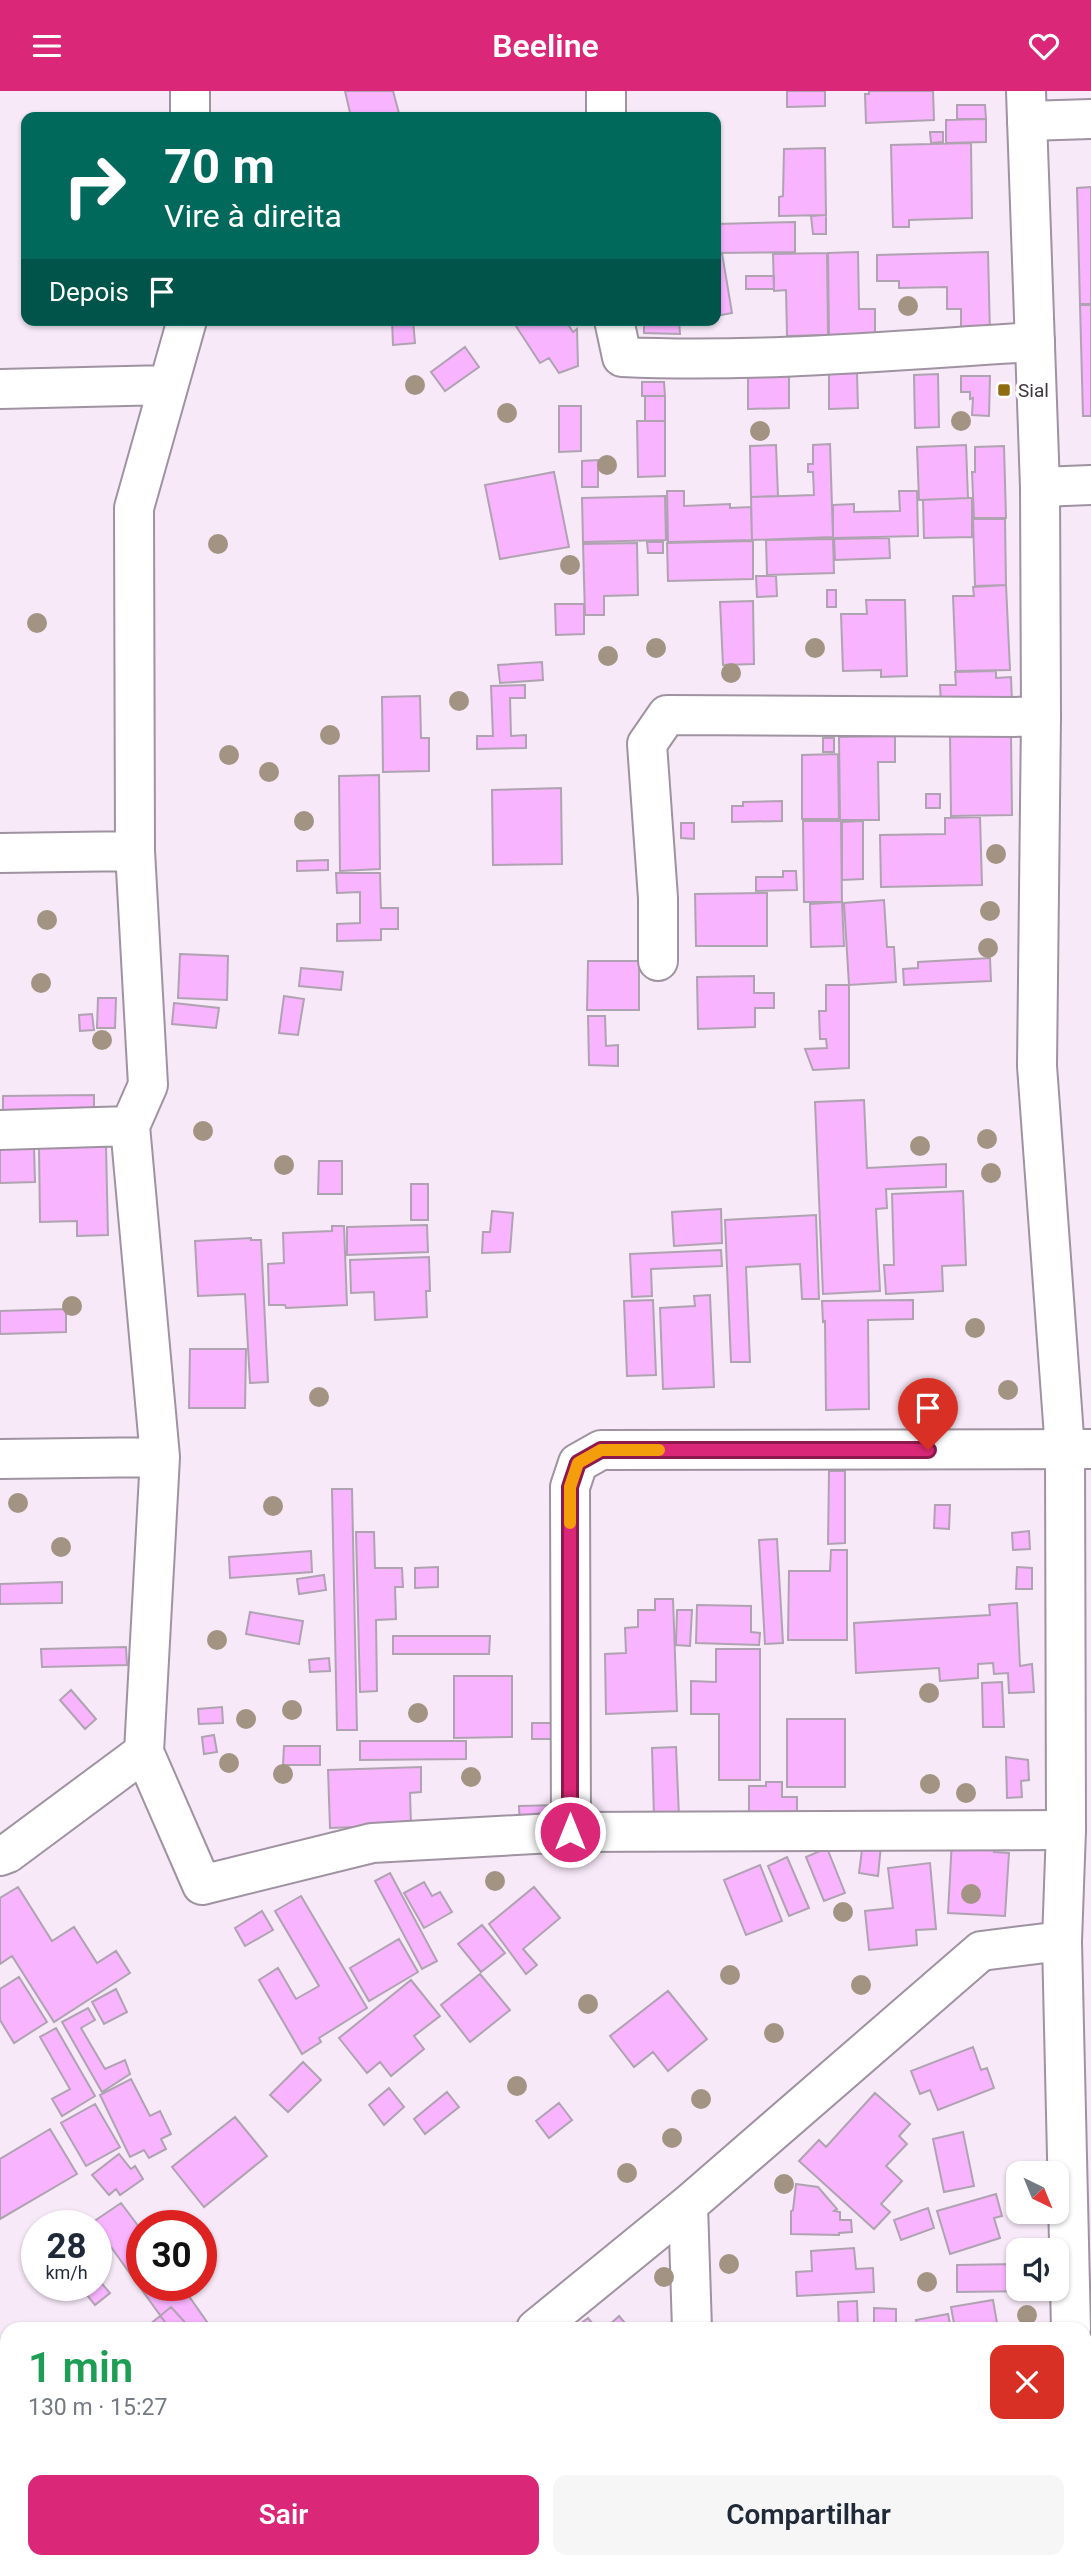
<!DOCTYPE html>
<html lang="pt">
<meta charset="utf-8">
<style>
body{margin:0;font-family:Roboto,sans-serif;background:#f6f6f7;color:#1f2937;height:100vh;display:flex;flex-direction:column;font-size:26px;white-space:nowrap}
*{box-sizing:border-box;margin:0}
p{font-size:23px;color:#747a83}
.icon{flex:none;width:38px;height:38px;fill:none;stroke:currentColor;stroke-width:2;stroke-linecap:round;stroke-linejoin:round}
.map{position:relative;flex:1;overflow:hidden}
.details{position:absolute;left:0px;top:2231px;width:1092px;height:247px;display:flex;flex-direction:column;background:#fff;border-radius:21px 21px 0 0;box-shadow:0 2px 5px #0004}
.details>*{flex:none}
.banner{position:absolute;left:21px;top:21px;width:700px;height:214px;border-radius:14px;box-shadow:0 2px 5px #0004;background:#00695c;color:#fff;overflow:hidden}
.needle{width:46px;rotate:137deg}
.fabs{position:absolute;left:1006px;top:2070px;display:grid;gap:14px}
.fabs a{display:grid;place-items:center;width:63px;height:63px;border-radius:14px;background:#fff;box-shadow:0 2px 5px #0004;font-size:35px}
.speed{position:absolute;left:21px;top:2119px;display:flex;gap:14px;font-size:35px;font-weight:700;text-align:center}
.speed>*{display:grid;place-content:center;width:91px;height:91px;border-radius:50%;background:#fff;box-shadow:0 2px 5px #0004;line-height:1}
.speed small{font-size:18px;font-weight:400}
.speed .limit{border:10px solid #d22;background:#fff;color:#111}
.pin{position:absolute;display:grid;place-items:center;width:60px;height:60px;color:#fff;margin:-72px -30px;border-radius:50% 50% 50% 0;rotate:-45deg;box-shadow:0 0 7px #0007}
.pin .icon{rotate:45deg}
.me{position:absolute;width:77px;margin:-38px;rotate:0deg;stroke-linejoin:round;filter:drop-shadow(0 0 5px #0008)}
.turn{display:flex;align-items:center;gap:24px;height:147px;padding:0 28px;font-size:32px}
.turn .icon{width:91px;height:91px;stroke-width:2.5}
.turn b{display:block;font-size:49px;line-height:60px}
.then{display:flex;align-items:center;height:66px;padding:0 28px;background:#0003;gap:14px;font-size:26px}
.round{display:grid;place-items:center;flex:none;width:74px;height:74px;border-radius:14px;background:#f6f6f7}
.head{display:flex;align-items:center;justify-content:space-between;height:119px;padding:0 28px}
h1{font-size:42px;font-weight:600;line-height:52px;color:#1e9e55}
.primary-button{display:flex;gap:14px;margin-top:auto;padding:14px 28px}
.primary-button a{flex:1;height:80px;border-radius:14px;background:#db2777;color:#fff;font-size:28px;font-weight:600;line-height:80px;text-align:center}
.primary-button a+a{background:#f6f6f7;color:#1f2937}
header{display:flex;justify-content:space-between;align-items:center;height:91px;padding:0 28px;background:#db2777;color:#fff;font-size:32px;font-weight:600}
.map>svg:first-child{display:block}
.building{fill:#f8b4ff;stroke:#b0a3b1;stroke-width:2}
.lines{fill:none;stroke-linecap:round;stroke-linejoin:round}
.street-casing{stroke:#9f92a1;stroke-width:42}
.secondary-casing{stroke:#9f92a1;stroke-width:42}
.street{stroke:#fff;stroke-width:38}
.secondary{stroke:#fff;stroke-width:38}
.tree{fill:#a39383}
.route-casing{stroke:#8e194d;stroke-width:18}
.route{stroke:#db2777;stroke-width:12}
.slow{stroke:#f59e0b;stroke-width:12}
.poi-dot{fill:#8f6c10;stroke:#fff;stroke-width:2.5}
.labels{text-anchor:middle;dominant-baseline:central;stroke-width:7;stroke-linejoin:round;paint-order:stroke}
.poi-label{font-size:19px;fill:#3b353b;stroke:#fff;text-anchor:start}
</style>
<header><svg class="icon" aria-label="menu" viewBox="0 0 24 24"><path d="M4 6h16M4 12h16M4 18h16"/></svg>Beeline<svg class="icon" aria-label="heart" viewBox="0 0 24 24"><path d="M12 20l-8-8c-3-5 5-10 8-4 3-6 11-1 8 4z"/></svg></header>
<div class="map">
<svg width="1091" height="2477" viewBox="0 0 1091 2477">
<rect width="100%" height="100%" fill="#f7e9f8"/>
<path class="building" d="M345,0H393L400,26H351Z
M787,0H825V15L787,16Z
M869,0H933L934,29L866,32L865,3H869Z
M957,14H985L986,28H957Z
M986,28V51L946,52V29Z
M930,41H943V51L931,52Z
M971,52L972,127L909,129V136H893L891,54Z
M825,57L826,124L779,125V106L783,105L784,58Z
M1091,96V213H1080L1077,97Z
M826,124V143H813L811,125Z
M795,131V161L716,162V133Z
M858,161L859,218H875V244H829L828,162Z
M988,161L990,243H961V218H947V196L899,197V190H877V164Z
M722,162L732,222L716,225V163Z
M827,162L828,244L787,245L786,199L774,200L773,163Z
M746,185H774V198H746Z
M1080,214H1091V325H1083Z
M392,229H413L415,252L393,254Z
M512,229H565L573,241L577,238L578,275L559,282L549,267L540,272Z
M644,229H679L680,243L644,242Z
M465,256L479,276L445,300L431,281Z
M857,282L858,317L829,318V283Z
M748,283L789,284V317L748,318Z
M938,283L939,336L915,337L914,284Z
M961,285H990L989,325L972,324L973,307L970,308V301H961Z
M642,291H664L665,305H642Z
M645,305H665V330H645Z
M559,315H581V360L559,361Z
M637,330H665V385L638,386Z
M830,353L833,446L752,449L751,406L814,404L813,381H808V373H813V354Z
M776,354L778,405L751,406L750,355Z
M966,354L968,407L919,409L917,356Z
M1004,355L1006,427H974L972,381H975V356Z
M598,369V396H582V370Z
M554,381L569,456L500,468L485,394Z
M667,400H684V415L730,413V417L751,416L752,449L668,451Z
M899,400H917L918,445L833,447V414L854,413V421L900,420Z
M665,405L666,449L583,451L582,407Z
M968,407H972V446L924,447L923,409Z
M973,428H1005L1006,494L975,495Z
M889,447L890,467L835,469L834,448Z
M833,448L834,482L767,484L766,449Z
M753,450V488L668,490L667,452Z
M647,451H663V462H648Z
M637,452L638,504L604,505V524H585L583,453Z
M756,485H776L777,505L757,506Z
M1006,494L1010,579L956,580L953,505H974L973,496Z
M827,499H836V516H827Z
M866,509H905L907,585L881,586V579L843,580L841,523H867Z
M753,510L754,573L723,574L720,511Z
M555,513H584V543L556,544Z
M542,571L543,589L500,592L498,574Z
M996,580V587L1011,586L1012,611L941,614L940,594H956L955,581Z
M525,594V607H510L511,645L526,644V657L477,658V645H493L491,595Z
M420,605L421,647H429V680L383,681L382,606Z
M1011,643L1012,724L951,725L950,645Z
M895,645V671H878L879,729H840L839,646Z
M823,647H834V661H823Z
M838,663L839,728H802V664Z
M379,684L380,778L340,780L339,685Z
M561,697L562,773L493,774L492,699Z
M926,703H940V717H926Z
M782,710V730L732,731V715H743V711Z
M980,726L982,794L881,796L880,744L945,743V727Z
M803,730H841L842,811H804Z
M863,730V788L842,789V731Z
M681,732H694V748L681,747Z
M328,769V779L297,780V770Z
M783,780H796L797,799L756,800V786H783Z
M336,782H380L381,817H398V838H381V849L337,850V833L360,832V801L337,802Z
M767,802V855H696L695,803Z
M884,809L887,856H894L896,891L849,894L844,812Z
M842,811L844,855L811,856L810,813Z
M180,863L228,865L227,909L178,907Z
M990,867L991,890L904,894L903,878L918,877V871Z
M588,870H639V919H587Z
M301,877L343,881L341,899L299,895Z
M754,885V902H774V917H755V936L698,938L697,886Z
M826,894H849V977L813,979L805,958L827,957L826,948H820L819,920H826Z
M284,905L304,908L298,944L279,942Z
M98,907H116L115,937H97Z
M174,912L219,917L216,937L172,933Z
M92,923L94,939L80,940L79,924Z
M588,925H605L606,955L618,954V975L589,974Z
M94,1004V1021H3V1005Z
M864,1009L867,1077L946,1073V1096L886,1098L887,1117L876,1118L880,1200L823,1203L815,1011Z
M83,1054V1056L106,1055L108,1144L77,1145V1130L40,1131L39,1055Z
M34,1057L35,1091L0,1092V1058Z
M319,1070H342V1103H318Z
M411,1093H428V1129H411Z
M963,1100L966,1174L942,1175L943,1200L886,1203L884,1174H894L892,1103Z
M721,1118L722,1152L674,1155L672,1121Z
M492,1120L513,1122L510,1161L482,1162L483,1141H490Z
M816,1124L819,1208H802L800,1173L746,1176L750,1271H731L725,1129Z
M427,1134L428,1161L347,1164V1136Z
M332,1135H344L347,1214L286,1217L285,1214H269L268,1173L284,1172L283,1142L332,1140Z
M251,1147V1149H261L268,1291L250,1292L245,1203L198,1205L195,1150Z
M721,1159L722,1175L651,1178L652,1205L632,1206L630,1163Z
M429,1166L430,1200H426L427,1226L375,1229L374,1201L351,1202L350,1169Z
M710,1204L714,1296L663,1298L660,1217L695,1215L694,1205Z
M653,1209L656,1284L627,1285L624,1210Z
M913,1209V1228L868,1229L869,1318L826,1319L825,1230L823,1231L822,1210Z
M66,1218V1241L0,1243V1220Z
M190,1258H246L245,1317H189Z
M829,1380H845V1452L828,1453Z
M332,1398H352L357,1639H337Z
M935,1414H950L949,1438L934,1437Z
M1029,1440L1030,1458L1013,1459L1012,1442Z
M356,1441H374L375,1477H402L403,1496H395L396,1528L376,1529L377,1600L360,1601Z
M777,1448L783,1552L765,1553L759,1449Z
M831,1459H847V1549H788L789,1480H830Z
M311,1460L312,1481L230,1487L229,1466Z
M438,1476V1496L415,1497V1477Z
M1017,1476L1032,1477V1498H1016Z
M324,1484L326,1499L299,1503L297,1488Z
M62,1491V1512L0,1513V1493Z
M655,1508H673L677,1620L606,1623L605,1563L626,1562L625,1537L638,1536V1519H655Z
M1017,1512L1020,1575L1032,1573L1034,1601L1009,1602L1008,1582L994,1583L993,1572L978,1573V1587L940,1590L939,1577L856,1582L854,1532L990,1524L989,1514Z
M697,1514L751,1515V1541L760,1542L759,1554L696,1552Z
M677,1519H692L690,1555L676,1554Z
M250,1521L303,1530L299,1553L246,1543Z
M393,1545H490L489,1563H393Z
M126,1556L127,1574L42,1576L41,1558Z
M716,1558H760V1689H719V1623H691V1590L716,1591Z
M329,1567L330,1580L310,1581L309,1569Z
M454,1585H512V1646L454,1647Z
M1002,1591L1004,1636H983L982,1592Z
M71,1599L96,1628L85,1638L60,1609Z
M222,1616L223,1632L199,1633L198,1618Z
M787,1628H845V1696H787Z
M532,1632H561V1648H532Z
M214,1644L217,1661L204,1663L202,1646Z
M360,1650H466V1668L360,1669Z
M284,1655H320V1674H283Z
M676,1656L679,1725L654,1726L652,1657Z
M1006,1666L1028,1669L1029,1689L1021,1690L1022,1706L1007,1707Z
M421,1676V1701L410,1702L411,1734L330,1737L328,1679Z
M766,1691H782V1706H797V1722H749V1695H766Z
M560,1714L561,1736L520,1737L519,1715Z
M952,1749L994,1752V1761L1009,1762L1005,1825L948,1822Z
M863,1751L881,1754L878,1785L859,1782Z
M827,1757L845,1802L824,1810L806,1766Z
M787,1766L809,1817L789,1825L768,1775Z
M930,1772L936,1838L916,1839L917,1854L869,1859L865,1820L893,1817L888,1777Z
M760,1774L782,1830L746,1844L724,1789Z
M390,1782L437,1870L422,1878L375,1790Z
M424,1791L432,1805L440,1801L452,1821L424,1837L404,1802Z
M18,1796L52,1850L74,1836L97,1872L116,1860L130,1882L54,1931L12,1865L0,1873V1807Z
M534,1796L560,1827L523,1858L537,1874L526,1883L489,1833Z
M301,1805L367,1917L319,1947L321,1951L302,1963L259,1889L278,1877L296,1908L319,1895L275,1820Z
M262,1820L273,1839L245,1855L235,1837Z
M482,1834L505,1862L481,1881L458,1853Z
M399,1848L418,1881L369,1910L350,1877Z
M480,1883L510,1919L470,1951L441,1914Z
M19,1886L47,1931L14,1952L0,1929V1898Z
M411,1889L440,1925L414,1945L424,1958L391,1985L380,1971L367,1982L339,1947Z
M116,1898L127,1921L104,1933L92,1911Z
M668,1900L707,1948L668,1980L653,1961L634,1976L610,1945Z
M88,1917L95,1929L81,1937L105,1978L125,1969L130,1983L102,2001L62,1931Z
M56,1937L95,2005L62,2025L52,2008L70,1998L40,1946Z
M973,1956L981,1979L987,1977L994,1997L938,2019L930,1999L920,2003L911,1980Z
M303,1971L321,1989L288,2021L270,2004Z
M131,1988L150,2025L160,2020L171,2043L161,2048L166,2058L149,2067L144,2059L130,2066L100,2004Z
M389,1997L404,2016L384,2034L369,2014Z
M447,2001L459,2016L425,2043L414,2028Z
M875,2002L910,2033L899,2045L907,2053L886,2075L902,2090L881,2113L890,2121L874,2138L799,2070L819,2049L826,2056Z
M559,2012L572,2029L549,2047L536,2030Z
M95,2013L120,2056L86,2075L61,2032Z
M235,2026L267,2065L204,2116L172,2076Z
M50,2038L77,2083L0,2128V2068Z
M963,2041L974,2095L944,2101L933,2048Z
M119,2063L131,2078L135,2075L143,2088L120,2104L116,2098L109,2104L92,2084Z
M796,2093L818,2096L837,2118L834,2120L840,2121V2129H851L852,2141L839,2142V2144L791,2143V2120L793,2119Z
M996,2103L1002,2125L994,2127L1000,2147L950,2163L937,2120Z
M121,2112L142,2140V2194H181L212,2238H170L93,2131Z
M928,2117L934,2137L901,2149L894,2129Z
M854,2157L856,2178L873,2177L874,2201L797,2205L796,2181L812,2180L811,2160Z
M1018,2173V2198H1032V2200L957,2201V2174Z
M96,2186L110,2202L95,2214L79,2194H96Z
M993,2209L998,2238H955L951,2216Z
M857,2210L858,2238H839L838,2211Z
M171,2216L191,2238H144Z
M874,2217L896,2218V2238H874Z
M948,2223L951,2238H918L916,2229Z
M619,2225L630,2238H605Z
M588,2227L597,2238H573Z
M7,2309V2364L0,2356V2316Z
M0,2362L7,2370V2393L0,2385Z
M78,2471H138L140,2473L136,2477H83Z
M421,2471H471L476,2477H426Z
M481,2471H509L510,2472L501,2477H485Z
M573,2471H612L605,2477H566Z
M837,2471H877V2477H837Z
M1010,2471V2477H932V2473Z"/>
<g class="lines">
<defs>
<path id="street" d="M606,0V26
M190,26V0
M1027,30L1091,28
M187,229L134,417L135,760L148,994L130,1035L160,1366L144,1661L202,1794L372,1752L571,1741L1066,1739
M614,229L622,266C760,272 898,259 1035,251
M0,298L168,294
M1040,396L1091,394
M0,762L135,760
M658,870V807L647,653L667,624L1041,626
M0,1039L130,1035
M0,1368L160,1366
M571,1741L570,1396L578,1372L601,1359L1091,1358
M0,1765L8,1762L144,1661
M688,2114L692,2238
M536,2238L688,2114L981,1860L1062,1850
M700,2471V2477
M261,2477L268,2471"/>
<path id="secondary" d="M1026,0L1040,396L1041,626L1037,975L1065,1359L1066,1739L1062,1850L1071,2238
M1076,2471V2477"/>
</defs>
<use href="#street" class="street-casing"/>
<use href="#secondary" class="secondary-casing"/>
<use href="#street" class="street"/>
<use href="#secondary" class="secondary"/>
</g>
<g class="tree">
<circle cx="908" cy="215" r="10"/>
<circle cx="415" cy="294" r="10"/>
<circle cx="507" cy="322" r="10"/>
<circle cx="961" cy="330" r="10"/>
<circle cx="760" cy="340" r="10"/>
<circle cx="607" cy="374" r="10"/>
<circle cx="218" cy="453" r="10"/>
<circle cx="570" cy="474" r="10"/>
<circle cx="37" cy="532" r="10"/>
<circle cx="656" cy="557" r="10"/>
<circle cx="815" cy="557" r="10"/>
<circle cx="608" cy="565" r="10"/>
<circle cx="731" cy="582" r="10"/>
<circle cx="459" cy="610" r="10"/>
<circle cx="330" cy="644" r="10"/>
<circle cx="229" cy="664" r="10"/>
<circle cx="269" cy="681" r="10"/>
<circle cx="304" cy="730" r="10"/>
<circle cx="996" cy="763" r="10"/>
<circle cx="990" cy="820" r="10"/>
<circle cx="47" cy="829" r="10"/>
<circle cx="988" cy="857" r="10"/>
<circle cx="41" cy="892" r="10"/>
<circle cx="102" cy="949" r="10"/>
<circle cx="203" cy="1040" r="10"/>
<circle cx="987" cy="1048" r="10"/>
<circle cx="920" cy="1055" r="10"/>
<circle cx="284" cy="1074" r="10"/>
<circle cx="991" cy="1082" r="10"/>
<circle cx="72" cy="1215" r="10"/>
<circle cx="975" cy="1237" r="10"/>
<circle cx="1008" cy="1299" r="10"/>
<circle cx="319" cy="1306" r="10"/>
<circle cx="18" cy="1412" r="10"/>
<circle cx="273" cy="1415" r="10"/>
<circle cx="61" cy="1456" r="10"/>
<circle cx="217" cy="1549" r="10"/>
<circle cx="929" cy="1602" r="10"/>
<circle cx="292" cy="1619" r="10"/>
<circle cx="418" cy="1622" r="10"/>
<circle cx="246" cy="1628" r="10"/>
<circle cx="229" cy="1672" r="10"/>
<circle cx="283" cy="1683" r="10"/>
<circle cx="471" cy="1686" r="10"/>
<circle cx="930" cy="1693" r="10"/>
<circle cx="966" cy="1702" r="10"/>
<circle cx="495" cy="1790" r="10"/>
<circle cx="971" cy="1803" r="10"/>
<circle cx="843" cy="1821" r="10"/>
<circle cx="730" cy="1884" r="10"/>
<circle cx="861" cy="1894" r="10"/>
<circle cx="588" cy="1913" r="10"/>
<circle cx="774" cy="1942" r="10"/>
<circle cx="517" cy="1995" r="10"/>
<circle cx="701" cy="2008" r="10"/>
<circle cx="672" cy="2047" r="10"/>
<circle cx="627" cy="2082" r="10"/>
<circle cx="784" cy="2093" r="10"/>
<circle cx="729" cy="2173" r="10"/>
<circle cx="664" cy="2186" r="10"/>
<circle cx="927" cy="2191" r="10"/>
<circle cx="1027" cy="2224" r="10"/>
</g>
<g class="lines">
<defs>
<path id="route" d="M570,1741V1396L578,1372L601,1359H928"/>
</defs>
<use href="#route" class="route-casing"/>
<use href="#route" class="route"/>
<path class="slow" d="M570,1432V1396L578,1372L601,1359H659"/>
</g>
<rect class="poi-dot" x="997" y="292" width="14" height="14" rx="3.5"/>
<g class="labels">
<g class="poi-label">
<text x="1018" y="299">Sial</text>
</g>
</g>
</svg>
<div class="fabs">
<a><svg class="needle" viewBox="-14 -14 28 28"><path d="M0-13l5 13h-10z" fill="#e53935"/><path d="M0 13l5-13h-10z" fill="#747a83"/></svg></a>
<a><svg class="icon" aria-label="sound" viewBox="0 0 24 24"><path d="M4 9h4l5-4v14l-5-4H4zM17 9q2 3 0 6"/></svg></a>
</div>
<div class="speed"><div>28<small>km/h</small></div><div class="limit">30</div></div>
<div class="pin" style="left:928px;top:1359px;background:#d93025"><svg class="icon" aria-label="arrive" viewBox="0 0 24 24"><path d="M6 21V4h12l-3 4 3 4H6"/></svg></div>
<svg class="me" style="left:570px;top:1741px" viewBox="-20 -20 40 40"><circle r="17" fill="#db2777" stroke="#fff" stroke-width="3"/><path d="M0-11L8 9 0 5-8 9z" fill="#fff"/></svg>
<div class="banner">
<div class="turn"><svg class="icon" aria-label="right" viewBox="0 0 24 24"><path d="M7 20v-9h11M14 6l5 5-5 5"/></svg><div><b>70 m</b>Vire à direita</div></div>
<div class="then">Depois<svg class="icon" aria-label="arrive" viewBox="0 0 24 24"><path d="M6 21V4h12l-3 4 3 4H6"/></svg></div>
</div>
<section class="details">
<div class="head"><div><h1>1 min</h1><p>130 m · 15:27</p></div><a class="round" style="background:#d93025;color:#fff"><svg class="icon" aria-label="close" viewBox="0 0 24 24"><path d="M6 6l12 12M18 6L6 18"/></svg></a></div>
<div class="primary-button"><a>Sair</a><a>Compartilhar</a></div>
</section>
</div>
